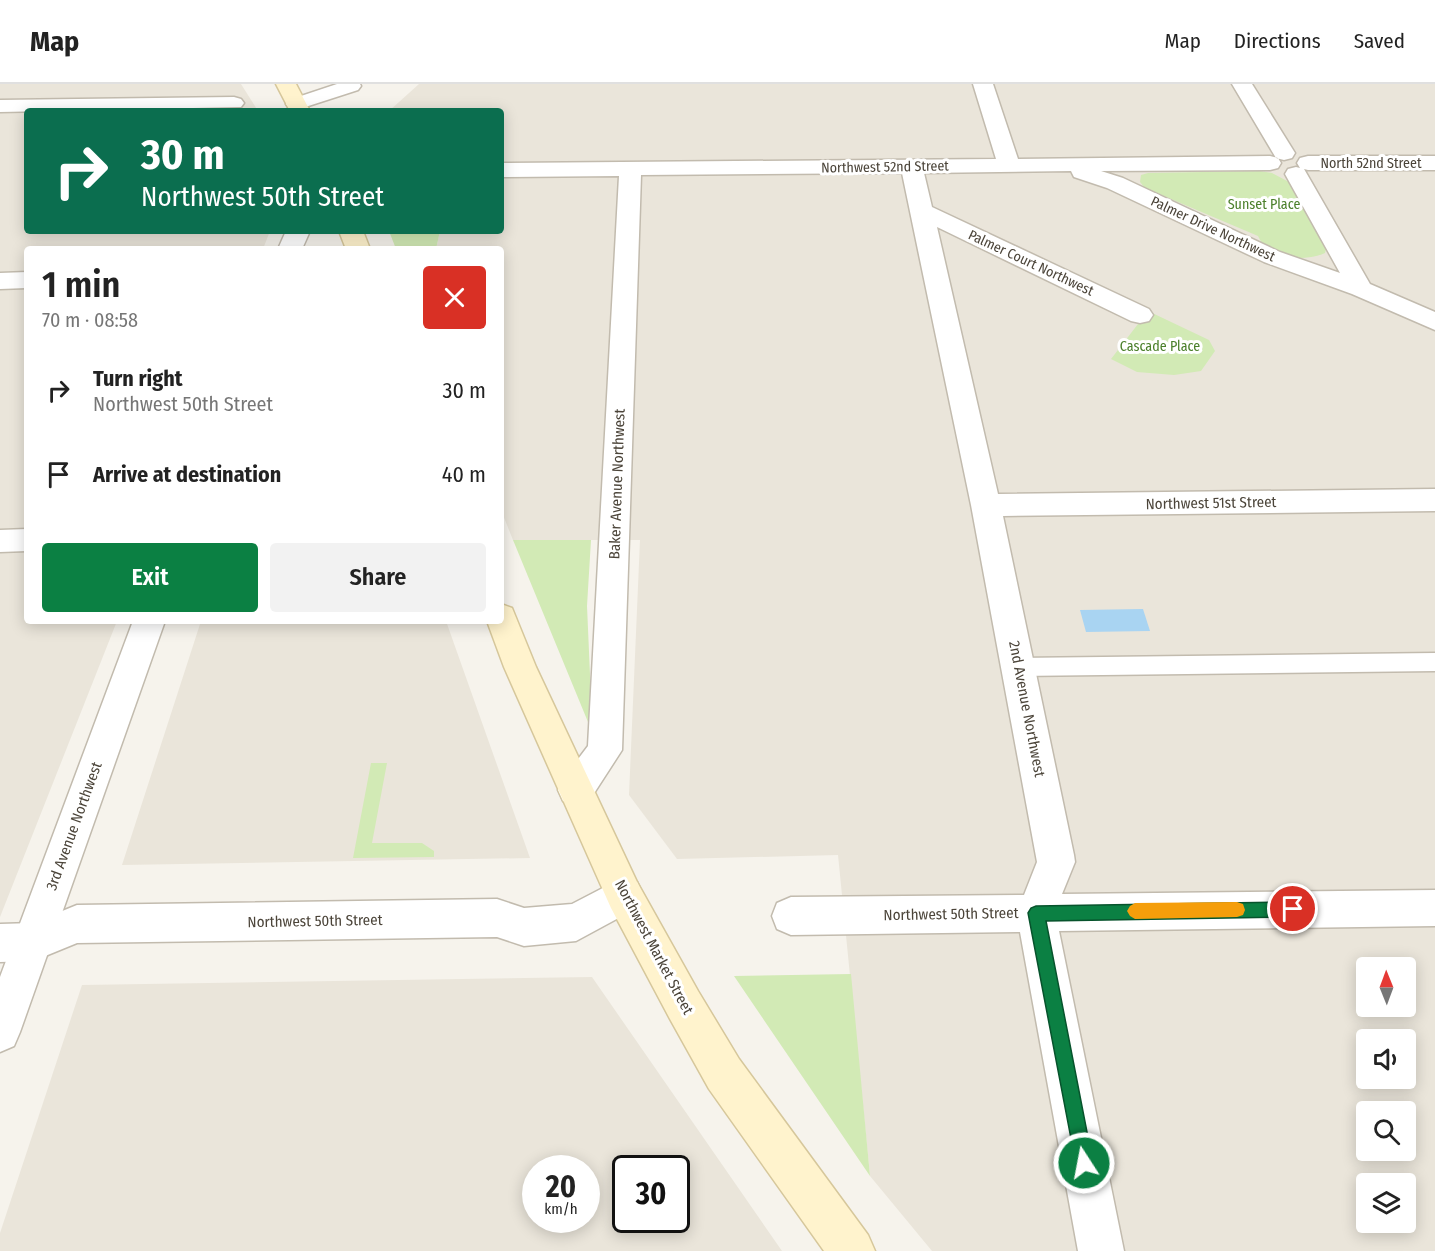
<!DOCTYPE html>
<meta charset="utf-8">
<style>
body{margin:0;font-family:"Fira Sans Condensed",sans-serif;background:#f2f2f2;color:#222;height:100vh;display:flex;flex-direction:column;font-size:22px;white-space:nowrap}
*{box-sizing:border-box;margin:0}
p{font-size:20px;color:#767676}
.icon{flex:none;width:33px;height:33px;fill:none;stroke:currentColor;stroke-width:2;stroke-linecap:round;stroke-linejoin:round}
.map{position:relative;flex:1;overflow:hidden}
.drawer{position:absolute;left:24px;top:162px;width:480px;height:378px;display:flex;flex-direction:column;background:#fff;border-radius:6px;box-shadow:0 3px 15px #0003}
.drawer>*{flex:none}
.top-card{position:absolute;left:24px;top:24px;width:480px;height:126px;border-radius:6px;box-shadow:0 3px 15px #0003;background:#0b6e4f;color:#fff;overflow:hidden}
.needle{width:39px;rotate:359deg}
.controls{position:absolute;left:1356px;top:873px;display:grid;gap:12px}
.controls a{display:grid;place-items:center;width:60px;height:60px;border-radius:6px;background:#fff;box-shadow:0 3px 15px #0003;font-size:30px}
.speed{position:absolute;left:522px;top:1071px;display:flex;gap:12px;font-size:30px;font-weight:700;text-align:center}
.speed>*{display:grid;place-content:center;width:78px;height:78px;border-radius:50%;background:#fff;box-shadow:0 3px 15px #0003;line-height:1}
.speed small{font-size:15px;font-weight:400}
.speed .limit{border:3px solid #111;border-radius:9px;background:#fff;color:#111}
.pin{position:absolute;display:grid;place-items:center;width:51px;height:51px;color:#fff;margin:-26px;border:3px solid #fff;border-radius:50%;box-shadow:0 2px 6px #0007}
.me{position:absolute;width:66px;margin:-33px;rotate:349deg;stroke-linejoin:round;filter:drop-shadow(0 0 4px #0008)}
.turn{display:flex;align-items:center;gap:21px;height:126px;padding:0 18px;font-size:27px}
.turn .icon{width:78px;height:78px;stroke-width:2.5}
.turn b{display:block;font-size:42px;line-height:51px}
.round{display:grid;place-items:center;flex:none;width:63px;height:63px;border-radius:6px;background:#f2f2f2}
.overview{display:flex;align-items:center;justify-content:space-between;height:102px;padding:0 18px}
h1{font-size:36px;font-weight:600;line-height:45px}
.button{display:flex;gap:12px;margin-top:auto;padding:12px 18px}
.button a{flex:1;height:69px;border-radius:6px;background:#0b8043;color:#fff;font-size:24px;font-weight:600;line-height:69px;text-align:center}
.button a+a{background:#f2f2f2;color:#222}
ul{padding:0;list-style:none}
li{display:flex;align-items:center;gap:18px;height:84px;padding:0 18px}
li div{flex:1}
li b{display:block;font-size:22px}
li em{font-style:normal}
header{display:flex;align-items:center;gap:36px;box-sizing:border-box;height:84px;padding:0 30px;background:#fff;border-bottom:2px solid #e0e0e0}
header strong{font-size:28px}
nav{display:flex;gap:33px;margin-inline-start:auto;font-size:21px}
.map>svg:first-child{display:block}
.residential{fill:#eae5da;fill-rule:evenodd}
.green{fill:#d2eab5}
.water{fill:#a9d4f2}
.lines{fill:none;stroke-linecap:round;stroke-linejoin:round}
.service-casing{stroke:#c2bbae;stroke-width:3}
.minor-casing{stroke:#c2bbae;stroke-width:3}
.tertiary-casing{stroke:#c2bbae;stroke-width:3}
.secondary-casing{stroke:#d6c79b;stroke-width:3}
.service{fill:#fff;fill-rule:evenodd}
.minor{fill:#fff;fill-rule:evenodd}
.tertiary{fill:#fff;fill-rule:evenodd}
.secondary{fill:#fff3cd;fill-rule:evenodd}
.route{fill:#0b8043;stroke:#07532c;stroke-width:1.5}
.slow{fill:#f59e0b}
.labels{text-anchor:middle;dominant-baseline:central;stroke-width:6;stroke-linejoin:round;paint-order:stroke}
.far-street-label{font-size:14px;fill:#4b4439;stroke:#fff}
.far-park-label{font-size:14px;fill:#4a7f2a;stroke:#fff}
.street-label{font-size:15px;fill:#4b4439;stroke:#fff}
</style>
<header>
<strong>Map</strong>
<nav><a>Map</a><a>Directions</a><a>Saved</a></nav>
</header>
<div class="map">
<svg width="1435" height="1167" viewBox="0 0 1435 1167">
<rect width="100%" height="100%" fill="#f6f3ec"/>
<path class="residential" d="M0,0H241L258,27H27V147H270L263,165H27V537H117L0,833Z
M419,0H1435V1167H932L870,1092L838,771L677,775L629,711L640,456H513L501,426V165H436L440,147H501V27H389ZM1366,884H1406V922H1366ZM1366,956H1406V994H1366ZM1366,1028H1406V1066H1366ZM1366,1100H1406V1138H1366Z
M201,537H446L530,774L122,781Z
M592,893L782,1167H0V1149L82,901ZM536,1084H586V1136H536ZM626,1084H676V1136H626Z"/>
<path class="green" d="M1260,87L1272,89L1289,98L1326,165L1325,169C1310,176 1279,177 1266,164C1263,161 1260,156 1258,152L1145,104L1140,98L1141,91L1148,89Z
M389,147H440L436,165H396Z
M1148,227L1209,256L1215,267L1201,287L1174,291L1137,288L1111,275Z
M513,456H591L587,522L592,636L588,638Z
M371,679H387L372,759H422L434,767V773L353,774Z
M851,890L870,1092L734,892Z"/>
<path class="water" d="M1143,525L1150,547L1086,548L1080,526Z"/>
<g class="lines">
<defs>
<path id="service" d="M1435,569V587L1018,592L1011,589L1008,583L1011,577L1018,574Z"/>
<path id="minor" d="M973,0H993L1018,75L1270,72L1278,74L1281,79L1278,84L1270,86L1101,87L1123,94L1280,168L1340,189L1285,90L1288,85L1296,83L1304,85L1370,200L1435,228V246L1352,210L1264,178L1107,104L1074,93L1071,87L924,89L932,123L1149,225L1153,231L1149,237L1140,239L1131,237L937,143L998,410L1435,405V427L1003,432L1074,771L1075,778L1062,810L1435,806V842L1059,847L1124,1167H1078L1020,848L791,851L777,845L772,832L777,819L791,813L1024,811L1037,778L971,421L902,89L641,91L622,666L589,717L576,722L563,717L558,706L563,695L588,662L619,92L501,93V79L996,75Z
M1232,0H1252L1295,69L1292,74L1284,76L1276,74Z
M234,13L241,15L244,19L241,23L0,28V16Z
M1308,72H1435V86H1308L1300,84L1297,79L1300,74Z
M27,188V204L0,205V189Z
M27,445V467L0,468V446Z
M624,793L637,798L643,811L637,824L576,857L524,862L497,853L77,859L33,877L0,878V840L33,839L77,821L497,815L524,824L572,820Z"/>
<path id="tertiary" d="M337,0H360L361,2L358,6L296,26L289,24L286,20L289,16Z
M286,147H310L302,165H278Z
M133,537H165L20,948L14,962L0,968V893Z"/>
<path id="secondary" d="M276,0H296L310,27H290Z
M339,147H363L370,165H346Z
M501,520L512,524L536,583L637,798L698,907L739,975L868,1151L875,1167H824L709,1005L670,935L611,824L504,583L487,537H501Z"/>
</defs>
<use href="#service" class="service-casing"/>
<use href="#minor" class="minor-casing"/>
<use href="#tertiary" class="tertiary-casing"/>
<use href="#secondary" class="secondary-casing"/>
<use href="#service" class="service"/>
<use href="#minor" class="minor"/>
<use href="#tertiary" class="tertiary"/>
<use href="#secondary" class="secondary"/>
</g>
<path class="route" d="M1293,818L1299,820L1301,825L1299,831L1293,833L1046,837L1093,1079L1090,1086L1084,1088L1077,1086L1028,829L1031,824L1036,822Z"/>
<path class="slow" d="M1237,818L1243,820L1245,826L1243,831L1237,833L1135,835L1130,832L1127,827L1130,822L1135,819Z"/>
<g class="labels">
<g class="far-street-label">
<text x="1371" y="79">North 52nd Street</text>
<text transform="translate(885 83) rotate(-1)">Northwest 52nd Street</text>
<text transform="translate(1213 145) rotate(25)">Palmer Drive Northwest</text>
<text transform="translate(1031 179) rotate(25)">Palmer Court Northwest</text>
</g>
<g class="far-park-label">
<text x="1264" y="120">Sunset Place</text>
<text x="1160" y="262">Cascade Place</text>
</g>
<g class="street-label">
<text transform="translate(617 400) rotate(-88)">Baker Avenue Northwest</text>
<text transform="translate(1211 419) rotate(-1)">Northwest 51st Street</text>
<text transform="translate(1027 625) rotate(79)">2nd Avenue Northwest</text>
<text transform="translate(74 742) rotate(-70)">3rd Avenue Northwest</text>
<text transform="translate(951 830) rotate(-1)">Northwest 50th Street</text>
<text transform="translate(315 837) rotate(-1)">Northwest 50th Street</text>
<text transform="translate(654 863) rotate(62)">Northwest Market Street</text>
</g>
</g>
</svg>
<div class="controls">
<a><svg class="needle" viewBox="-14 -14 28 28"><path d="M0-13l5 13h-10z" fill="#e53935"/><path d="M0 13l5-13h-10z" fill="#767676"/></svg></a>
<a><svg class="icon" aria-label="sound" viewBox="0 0 24 24"><path d="M4 9h4l5-4v14l-5-4H4zM17 9q2 3 0 6"/></svg></a>
<a><svg class="icon" aria-label="search" viewBox="0 0 24 24"><circle cx="10" cy="10" r="6"/><path d="M15 15l6 6"/></svg></a>
<a><svg class="icon" aria-label="layers" viewBox="0 0 24 24"><path d="M12 4l9 5-9 5-9-5zM3 14l9 5 9-5"/></svg></a>
</div>
<div class="speed"><div>20<small>km/h</small></div><div class="limit">30</div></div>
<div class="pin" style="left:1293px;top:825px;background:#d93025"><svg class="icon" aria-label="arrive" viewBox="0 0 24 24"><path d="M6 21V4h12l-3 4 3 4H6"/></svg></div>
<svg class="me" style="left:1084px;top:1079px" viewBox="-20 -20 40 40"><circle r="17" fill="#0b8043" stroke="#fff" stroke-width="3"/><path d="M0-11L8 9 0 5-8 9z" fill="#fff"/></svg>
<div class="top-card">
<div class="turn"><svg class="icon" aria-label="right" viewBox="0 0 24 24"><path d="M7 20v-9h11M14 6l5 5-5 5"/></svg><div><b>30 m</b>Northwest 50th Street</div></div>
</div>
<section class="drawer">
<div class="overview"><div><h1>1 min</h1><p>70 m · 08:58</p></div><a class="round" style="background:#d93025;color:#fff"><svg class="icon" aria-label="close" viewBox="0 0 24 24"><path d="M6 6l12 12M18 6L6 18"/></svg></a></div>
<ul>
<li><svg class="icon" aria-label="right" viewBox="0 0 24 24"><path d="M7 20v-9h11M14 6l5 5-5 5"/></svg><div><b>Turn right</b><p>Northwest 50th Street</p></div><em>30 m</em></li>
<li><svg class="icon" aria-label="arrive" viewBox="0 0 24 24"><path d="M6 21V4h12l-3 4 3 4H6"/></svg><div><b>Arrive at destination</b></div><em>40 m</em></li>
</ul>
<div class="button"><a>Exit</a><a>Share</a></div>
</section>
</div>
